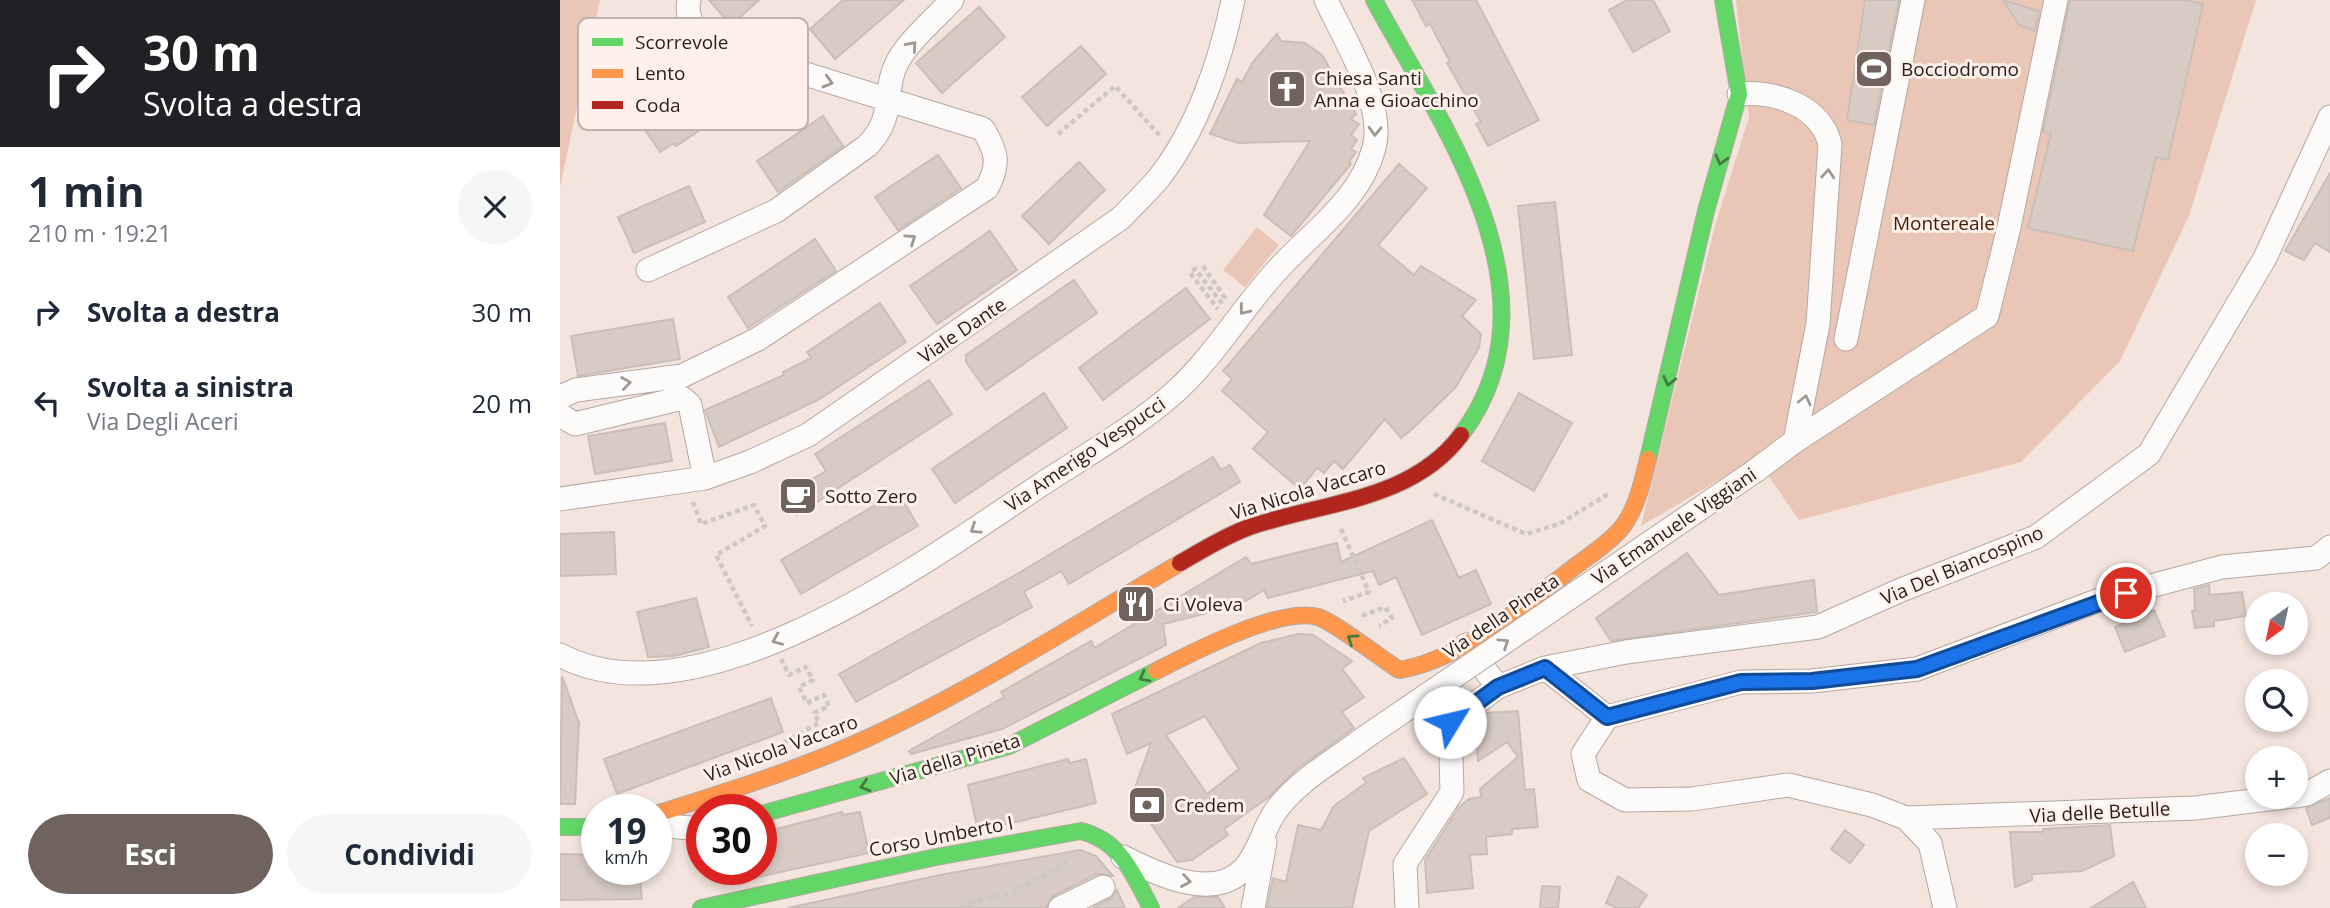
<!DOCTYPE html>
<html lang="it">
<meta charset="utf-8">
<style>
body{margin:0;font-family:"Open Sans",sans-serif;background:#f6f6f7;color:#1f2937;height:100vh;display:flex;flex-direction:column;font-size:26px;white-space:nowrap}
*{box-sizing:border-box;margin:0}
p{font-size:23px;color:#747a83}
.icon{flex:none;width:38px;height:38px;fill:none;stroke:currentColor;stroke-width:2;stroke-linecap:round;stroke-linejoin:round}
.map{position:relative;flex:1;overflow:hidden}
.details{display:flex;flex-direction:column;background:#fff;width:560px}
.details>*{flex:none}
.guide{background:#202124;color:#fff;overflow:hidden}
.needle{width:46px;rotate:213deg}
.controls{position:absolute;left:1685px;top:592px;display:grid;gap:14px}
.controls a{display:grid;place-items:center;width:63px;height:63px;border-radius:50%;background:#fff;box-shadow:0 4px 10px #0003;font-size:35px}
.speed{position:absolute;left:21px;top:794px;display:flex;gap:14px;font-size:35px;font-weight:700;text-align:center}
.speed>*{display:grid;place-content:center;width:91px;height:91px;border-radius:50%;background:#fff;box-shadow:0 4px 10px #0003;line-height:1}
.speed small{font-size:18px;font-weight:400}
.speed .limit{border:10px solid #d22;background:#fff;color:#111}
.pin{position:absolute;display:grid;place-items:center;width:60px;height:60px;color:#fff;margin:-30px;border:4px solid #fff;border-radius:50%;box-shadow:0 2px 7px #0007}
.me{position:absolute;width:77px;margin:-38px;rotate:54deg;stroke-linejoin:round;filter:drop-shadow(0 0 5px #0008)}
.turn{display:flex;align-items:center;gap:24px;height:147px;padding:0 28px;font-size:32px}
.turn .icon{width:91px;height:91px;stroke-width:2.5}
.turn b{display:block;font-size:49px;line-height:60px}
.round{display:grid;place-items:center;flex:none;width:74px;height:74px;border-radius:37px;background:#f6f6f7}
.overview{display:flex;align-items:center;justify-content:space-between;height:119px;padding:0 28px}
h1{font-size:42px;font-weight:700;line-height:52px}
.button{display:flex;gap:14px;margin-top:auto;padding:14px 28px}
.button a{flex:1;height:80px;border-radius:42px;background:#70635e;color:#fff;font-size:28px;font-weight:700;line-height:80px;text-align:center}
.button a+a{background:#f6f6f7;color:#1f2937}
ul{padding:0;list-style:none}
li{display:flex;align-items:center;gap:21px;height:91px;padding:0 28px}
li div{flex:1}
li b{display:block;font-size:26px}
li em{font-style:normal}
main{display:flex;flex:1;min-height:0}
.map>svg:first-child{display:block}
.park{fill:#eac6b6}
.building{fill:#d7cbc4;stroke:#cabfb8;stroke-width:2;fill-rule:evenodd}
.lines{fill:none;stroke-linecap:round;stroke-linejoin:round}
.street-casing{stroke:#b4a8a2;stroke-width:25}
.fast-casing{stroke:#b4a8a2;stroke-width:18}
.slow-casing{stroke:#b4a8a2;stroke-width:18}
.jam-casing{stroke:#b4a8a2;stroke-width:18}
.path{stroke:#cdc8c6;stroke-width:4.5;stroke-dasharray:5 3.5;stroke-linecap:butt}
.street{stroke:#fdfbfa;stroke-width:23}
.fast{stroke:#63d668;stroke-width:16}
.slow{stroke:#ff974d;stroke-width:16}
.jam{stroke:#b3261e;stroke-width:16}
.street-bridge-casing{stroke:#b4a8a2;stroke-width:25;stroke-linecap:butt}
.street-bridge{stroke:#fdfbfa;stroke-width:23}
.oneway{stroke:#9e9895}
.oneway2{stroke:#467a40}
.route-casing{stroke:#114b97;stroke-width:18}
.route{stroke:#1a73e8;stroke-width:12}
.labels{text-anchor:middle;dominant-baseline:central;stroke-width:6;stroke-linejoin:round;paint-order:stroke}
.poi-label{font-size:19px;fill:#291e19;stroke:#fef1eb;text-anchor:start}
.park-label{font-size:19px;fill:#4a1a01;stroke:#fef1eb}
.street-label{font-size:19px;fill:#291e19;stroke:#fef1eb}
.key{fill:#fef1eb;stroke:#beb2ac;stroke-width:2}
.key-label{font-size:19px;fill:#291e19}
</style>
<main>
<section class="details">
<div class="guide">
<div class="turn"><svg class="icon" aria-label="right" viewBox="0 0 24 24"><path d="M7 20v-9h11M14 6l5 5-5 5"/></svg><div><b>30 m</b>Svolta a destra</div></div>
</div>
<div class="overview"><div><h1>1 min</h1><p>210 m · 19:21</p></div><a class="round"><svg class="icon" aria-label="close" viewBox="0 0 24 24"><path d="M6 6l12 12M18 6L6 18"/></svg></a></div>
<ul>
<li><svg class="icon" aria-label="right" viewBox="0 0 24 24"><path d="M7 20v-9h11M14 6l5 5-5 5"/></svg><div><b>Svolta a destra</b></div><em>30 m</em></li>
<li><svg class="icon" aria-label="left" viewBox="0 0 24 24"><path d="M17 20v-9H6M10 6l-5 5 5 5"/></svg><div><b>Svolta a sinistra</b><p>Via Degli Aceri</p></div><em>20 m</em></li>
</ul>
<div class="button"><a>Esci</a><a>Condividi</a></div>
</section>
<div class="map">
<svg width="1770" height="908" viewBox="0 0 1770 908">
<rect width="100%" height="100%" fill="#f3e4dd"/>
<path class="park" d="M0,0H40L0,187Z
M1176,0H1696L1629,216L1560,361L1461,462L1239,520L1196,458L1081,526L1155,226L1189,117Z
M697,227L719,245L685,287L663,270Z"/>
<path class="building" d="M149,0H199L171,25Z
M283,0H344L275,59L250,29Z
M852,0H916L979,120L928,146L916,124L921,122L887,63L890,62L870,24L866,26Z
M1067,0H1093L1110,31L1073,52L1049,10Z
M1305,0H1339L1314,125L1287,120Z
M1443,0L1479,11L1475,31L1459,25Z
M1510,0H1625L1643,4L1608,160L1596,157L1573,251L1468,228L1491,133L1483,132Z
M419,7L445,37L382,93L356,63Z
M717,34L721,41L745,43L762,55L796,114L791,119L799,124L791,135L797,140L791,149L796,152L789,162L791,164L731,236L704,215L750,141L678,143L650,134L677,79L682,82L693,62Z
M521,46L546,74L487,126L462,97Z
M144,77L165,108L152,117L155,120L116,146L114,143L100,152L79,121Z
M263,116L283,146L218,192L197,161Z
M378,155L401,188L338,230L315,197Z
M519,162L545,190L489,244L462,216Z
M839,164L867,188L818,245L854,275L861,266L916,300L902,316L921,334L919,348L895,388L850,431L841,438L825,419L783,469L774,461L764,473L757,468L740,489L693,449L708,432L662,391L672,379L663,371Z
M1770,173V252L1755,243L1744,260L1725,251Z
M129,186L145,222L74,253L58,217Z
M995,202L1012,355L974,359L958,206Z
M430,231L457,270L377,324L350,286Z
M255,239L276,271L188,328L168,297Z
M514,280L537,313L426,390L406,362V355Z
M626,288L650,319L543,400L519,368Z
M320,303L346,342L260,399L159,447L145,410L224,375L223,372L251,358L247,352Z
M113,319L120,359L18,376L11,336Z
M369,380L392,414L237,515L225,495L266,471L255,454Z
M484,393L507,428L395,503L372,469Z
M959,393L1012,423L974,491L922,461Z
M105,423L112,461L35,474L28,436Z
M653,457L661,470L670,465L680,482L509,584L501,571L464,592L472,607L296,702L279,674L457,574Z
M338,492L358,526L241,594L221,560Z
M872,520L899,578L916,570L931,604L862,635L836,577L819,585L813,571L708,598L704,590L679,605L603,624L606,645L442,729L351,754L349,751L444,697L441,692L531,641L534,648L686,557L691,564L777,543L781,562Z
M54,532L56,574L0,576V534Z
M1127,553L1159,595L1254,580L1257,612L1051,641L1036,618Z
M1649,585L1650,595L1682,592L1686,616L1654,621V626L1635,628L1632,611L1635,610L1634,589Z
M136,598L149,647L114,656L88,657L77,612Z
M1594,610L1605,636L1565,652L1555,627Z
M739,634L753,635L792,661L782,669L804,697L782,712L794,728L737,769L709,797L664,829L668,835L632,860L617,862L572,796L591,743L567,754L552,714L701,643ZM645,716L679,769L647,794L606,735Z
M2,676L19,723L15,804H0Z
M211,698L223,732L57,794L44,759Z
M958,711L965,790L974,789L978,827L952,829V834L926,837L927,854L910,855L913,888L867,893L865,860L899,807L909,799L921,797L920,789L958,757L947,742L918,761L915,727L926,713Z
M844,758L867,794L809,831L792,908H707L713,878L726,882L738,825L761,830L774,806L806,783L803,778Z
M508,759L510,763L526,759L536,803L418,831L408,785Z
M1770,798V818L1752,825L1746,808Z
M282,812L283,815L300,812L309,853L193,878L191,870H201V833Z
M1550,825L1554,856L1522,871L1472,874V880L1455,887L1450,832H1483V829Z
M1285,830L1304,845L1290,863L1271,849Z
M520,850L536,856L553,876L537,874L493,896L486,908H228L380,875Z
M0,854L37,855V870H79L82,899L0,900Z
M1058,876L1087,895L1078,908H1057L1046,903Z
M1573,882L1586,908H1531Z
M982,886L1000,887L998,908H980Z
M557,890L565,908H532L550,899Z
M634,897H658L665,908H618Z"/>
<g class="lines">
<defs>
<path id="street" d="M1179,94C1215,91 1260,105 1270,144L1258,324L1235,441L1195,471
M88,270L216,211L307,146C337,116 322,89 338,61C350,39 375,19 392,0
M1286,339L1353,0
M0,397L16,390L122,376L198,339L427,188C440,164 437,152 423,129L171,51C148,40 123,29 129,0
M0,415L15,424L122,398L130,405L145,478
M1235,441L1427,316L1449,227L1496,0
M0,499L145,478L190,462L248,435L561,218C573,205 587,192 598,179C637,130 661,60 673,0
M0,655C137,728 366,562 479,486C523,457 576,427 615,392C655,356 683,306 721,266C755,230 801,198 814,148C826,105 784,39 766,0
M985,668L1066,652L1258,627L1341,590L1476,537L1589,454L1705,258L1770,117
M938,687L985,668L1047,717
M1047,717L1181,682L1252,681L1357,669L1542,599L1662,567L1756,558L1770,547
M1047,717L1023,754L1029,780L1065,800L1132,799L1228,785L1312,805L1346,818L1370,843L1385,908
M1736,796L1747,794L1770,781
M1346,818L1635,808L1733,796
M96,825L142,829
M563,857C595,873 652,902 684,869C699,853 703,829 715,812C736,781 777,759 807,736
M500,908L543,887
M693,908L705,842
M847,908L845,864L892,792L890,722L938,687L906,645"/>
<path id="fast" d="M814,0C882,126 1006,296 901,435
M1088,459L1146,211L1179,94L1163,0
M201,814L449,746L596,671
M0,827H37
M141,908L376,857L521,831C561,841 573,874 591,908"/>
<path id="slow" d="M596,671C631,653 721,606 758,617C774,622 822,659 839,670C900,660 955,611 1004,575C1021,561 1043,548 1058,532C1076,513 1082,483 1088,459
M96,814C168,791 241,769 310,737C418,687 518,623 620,563"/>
<path id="jam" d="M620,563C641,551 663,537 687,528C760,502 851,502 901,435"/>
</defs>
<use href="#street" class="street-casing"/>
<use href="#fast" class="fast-casing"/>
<use href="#slow" class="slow-casing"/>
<use href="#jam" class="jam-casing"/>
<path class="path" d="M498,134L555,86L601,137
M643,266L665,298L661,302L635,269L630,273L658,309
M874,494L966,534L999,524L1050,493
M133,502L141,524L194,505L205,526L156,555L192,626
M781,529L809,592L783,601
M802,616L825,607L832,618L819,626
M221,659L229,675L246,667L253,680L239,687L247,703L264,695L269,706L254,713L259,723L223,743
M408,908L407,903L451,893L505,864L504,859"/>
<use href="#street" class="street"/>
<use href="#fast" class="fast"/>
<use href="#slow" class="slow"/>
<use href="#jam" class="jam"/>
<defs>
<path id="street-bridge" d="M807,736L1195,471"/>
</defs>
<use href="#street-bridge" class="street-bridge-casing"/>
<use href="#street-bridge" class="street-bridge"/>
</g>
<defs><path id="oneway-chevron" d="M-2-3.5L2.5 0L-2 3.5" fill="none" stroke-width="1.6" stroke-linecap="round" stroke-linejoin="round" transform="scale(1.75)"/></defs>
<g class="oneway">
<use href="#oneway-chevron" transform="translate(352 46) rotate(-49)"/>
<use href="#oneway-chevron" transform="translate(268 82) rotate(16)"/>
<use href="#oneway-chevron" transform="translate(815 131) rotate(92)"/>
<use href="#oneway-chevron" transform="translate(1268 174) rotate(-86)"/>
<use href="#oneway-chevron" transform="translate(351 239) rotate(-34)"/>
<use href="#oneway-chevron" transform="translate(684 310) rotate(129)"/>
<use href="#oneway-chevron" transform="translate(66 383) rotate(-8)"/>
<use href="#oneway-chevron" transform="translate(1245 400) rotate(-77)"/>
<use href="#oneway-chevron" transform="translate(415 529) rotate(146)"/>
<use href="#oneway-chevron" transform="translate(217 640) rotate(157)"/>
<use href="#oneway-chevron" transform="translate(944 643) rotate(-34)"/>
<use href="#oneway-chevron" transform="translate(626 881) rotate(9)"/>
</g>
<g class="oneway2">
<use href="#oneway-chevron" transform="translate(1161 160) rotate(106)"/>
<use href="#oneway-chevron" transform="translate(1109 381) rotate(102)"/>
<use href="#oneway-chevron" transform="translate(792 639) rotate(-146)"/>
<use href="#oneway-chevron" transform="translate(584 677) rotate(152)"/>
<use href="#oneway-chevron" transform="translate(305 786) rotate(164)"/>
</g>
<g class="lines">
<defs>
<path id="route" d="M890,722L938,687L985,668L1047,717L1181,682L1252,681L1357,669L1566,593"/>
</defs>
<use href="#route" class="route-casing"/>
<use href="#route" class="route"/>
</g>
<defs>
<symbol id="stadium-square" viewBox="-11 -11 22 22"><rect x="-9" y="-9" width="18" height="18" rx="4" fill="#70635e" stroke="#fef1eb"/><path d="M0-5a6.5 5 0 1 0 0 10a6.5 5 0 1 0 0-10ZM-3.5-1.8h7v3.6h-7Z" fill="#fff"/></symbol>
<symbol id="church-square" viewBox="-11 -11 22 22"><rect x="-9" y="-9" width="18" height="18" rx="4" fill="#70635e" stroke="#fef1eb"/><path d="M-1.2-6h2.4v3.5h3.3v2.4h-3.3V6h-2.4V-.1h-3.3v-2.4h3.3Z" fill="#fff"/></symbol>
<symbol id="cafe-square" viewBox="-11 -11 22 22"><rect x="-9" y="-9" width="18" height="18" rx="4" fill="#70635e" stroke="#fef1eb"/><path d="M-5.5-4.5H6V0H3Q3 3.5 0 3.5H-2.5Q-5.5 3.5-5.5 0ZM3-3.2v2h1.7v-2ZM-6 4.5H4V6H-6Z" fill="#fff"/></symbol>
<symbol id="restaurant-square" viewBox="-11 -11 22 22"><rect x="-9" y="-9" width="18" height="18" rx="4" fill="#70635e" stroke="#fef1eb"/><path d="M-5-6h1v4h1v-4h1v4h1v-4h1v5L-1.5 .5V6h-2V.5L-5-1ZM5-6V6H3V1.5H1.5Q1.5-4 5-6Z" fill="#fff"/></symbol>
<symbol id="bank-square" viewBox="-11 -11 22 22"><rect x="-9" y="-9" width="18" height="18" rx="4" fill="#70635e" stroke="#fef1eb"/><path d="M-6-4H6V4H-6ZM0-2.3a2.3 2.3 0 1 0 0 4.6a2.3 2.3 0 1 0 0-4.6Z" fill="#fff"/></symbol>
</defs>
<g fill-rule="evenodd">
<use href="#stadium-square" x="1292" y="47" width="44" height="44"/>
<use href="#church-square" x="705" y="67" width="44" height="44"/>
<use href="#cafe-square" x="216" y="474" width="44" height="44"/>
<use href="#restaurant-square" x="554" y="582" width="44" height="44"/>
<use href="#bank-square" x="565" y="783" width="44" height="44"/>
</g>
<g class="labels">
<g class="poi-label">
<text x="1341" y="69">Bocciodromo</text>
<text x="754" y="78">Chiesa Santi<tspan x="754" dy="22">Anna e Gioacchino</tspan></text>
<text x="265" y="496">Sotto Zero</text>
<text x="603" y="604">Ci Voleva</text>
<text x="614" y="805">Credem</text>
</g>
<g class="park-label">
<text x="1384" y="223">Montereale</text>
</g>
<g class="street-label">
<text transform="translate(402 330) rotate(-34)">Viale Dante</text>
<text transform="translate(525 454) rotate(-34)">Via Amerigo Vespucci</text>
<text transform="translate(748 490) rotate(-17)">Via Nicola Vaccaro</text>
<text transform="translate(1114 526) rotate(-34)">Via Emanuele Viggiani</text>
<text transform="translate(1402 565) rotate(-23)">Via Del Biancospino</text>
<text transform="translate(941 616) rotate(-34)">Via della Pineta</text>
<text transform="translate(221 748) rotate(-20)">Via Nicola Vaccaro</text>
<text transform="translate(395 759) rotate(-17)">Via della Pineta</text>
<text transform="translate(1540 812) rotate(-3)">Via delle Betulle</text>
<text transform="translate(381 836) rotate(-11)">Corso Umberto I</text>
</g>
</g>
<rect x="18" y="18" width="230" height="112" rx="10" class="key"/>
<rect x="32" y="38" width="31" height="8" fill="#63d668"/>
<rect x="32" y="69" width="31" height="9" fill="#ff974d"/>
<rect x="32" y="101" width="31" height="8" fill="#b3261e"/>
<g class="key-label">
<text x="75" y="49">Scorrevole</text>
<text x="75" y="80">Lento</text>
<text x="75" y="112">Coda</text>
</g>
</svg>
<div class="controls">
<a><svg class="needle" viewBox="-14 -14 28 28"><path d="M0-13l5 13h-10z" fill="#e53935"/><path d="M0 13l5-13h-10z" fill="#747a83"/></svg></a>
<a><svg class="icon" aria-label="search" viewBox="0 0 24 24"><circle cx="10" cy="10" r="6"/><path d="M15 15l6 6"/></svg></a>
<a>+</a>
<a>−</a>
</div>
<div class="speed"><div>19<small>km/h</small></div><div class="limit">30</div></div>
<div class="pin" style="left:1566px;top:593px;background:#d93025"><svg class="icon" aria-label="arrive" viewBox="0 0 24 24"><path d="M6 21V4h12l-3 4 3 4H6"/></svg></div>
<svg class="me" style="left:890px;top:722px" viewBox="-20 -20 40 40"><circle r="19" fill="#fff"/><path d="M0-13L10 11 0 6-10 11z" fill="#1a73e8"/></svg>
</div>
</main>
